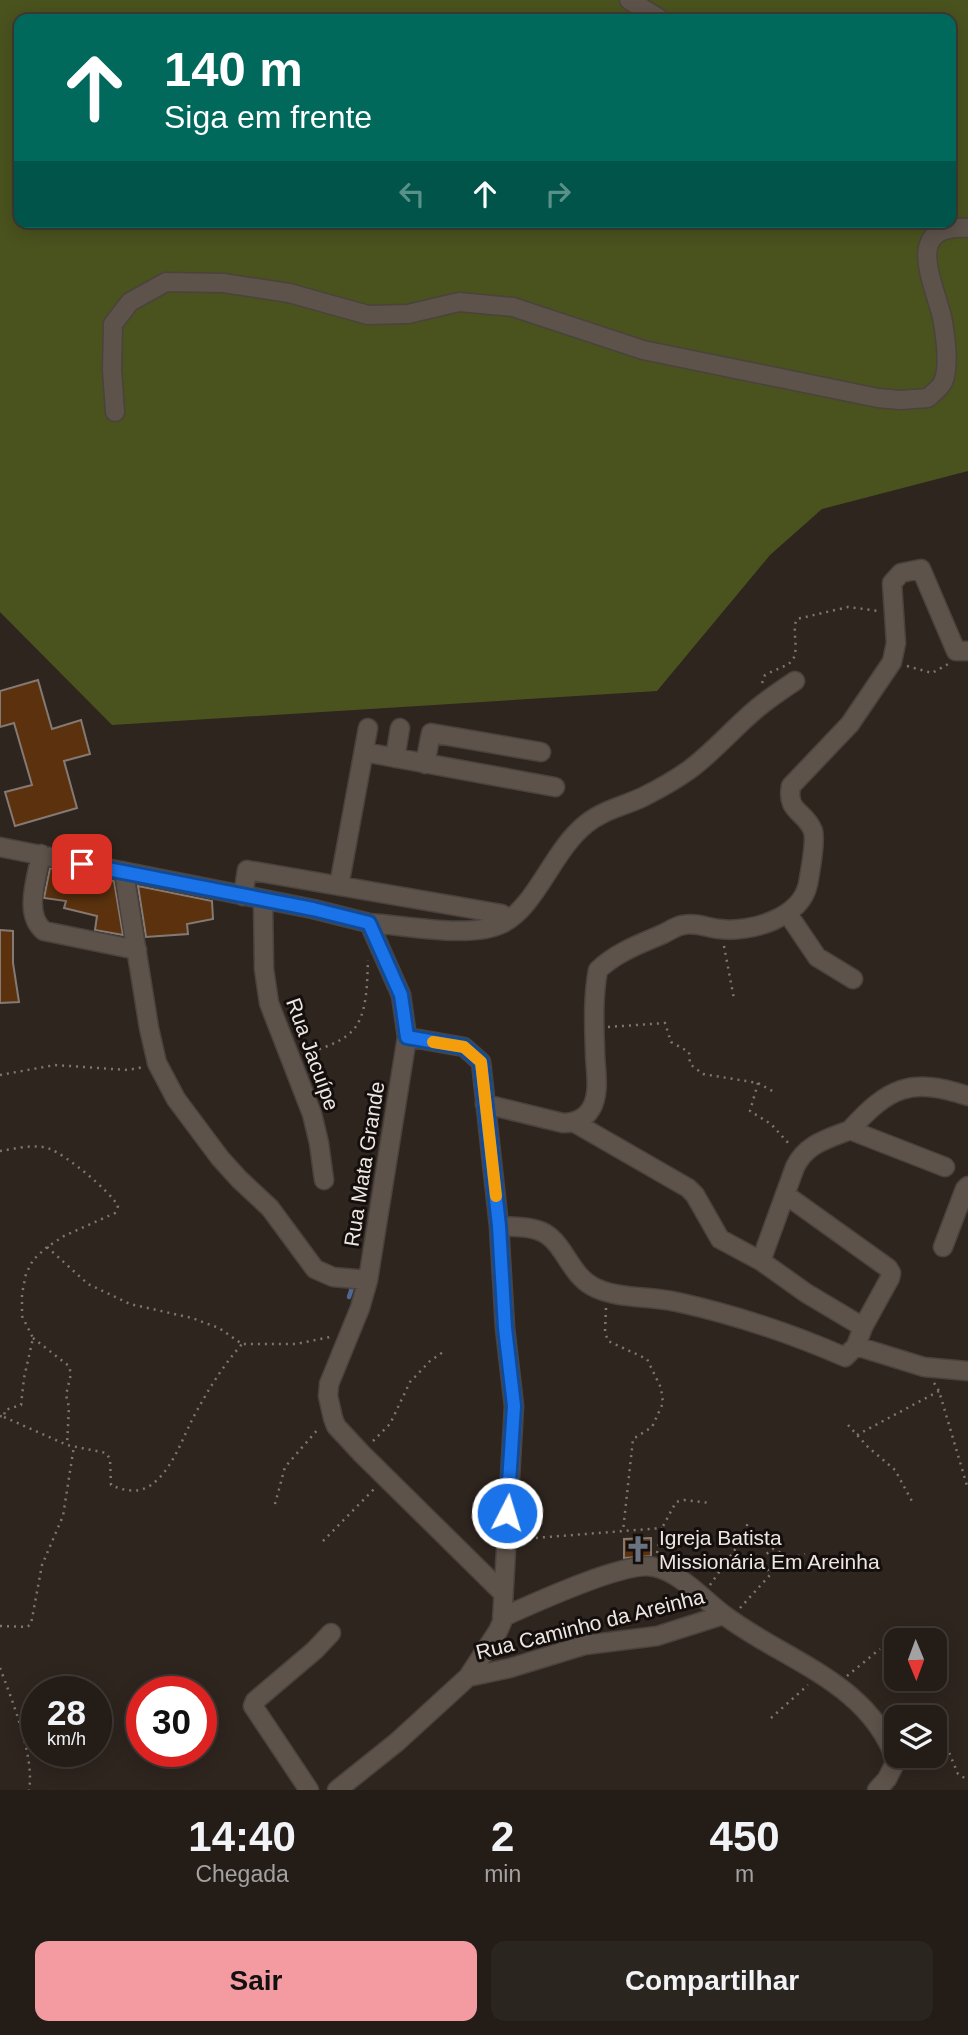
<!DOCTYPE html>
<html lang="pt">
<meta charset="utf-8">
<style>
body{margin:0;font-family:Helvetica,sans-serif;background:#2b2520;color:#f1f3f6;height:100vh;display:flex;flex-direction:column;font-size:26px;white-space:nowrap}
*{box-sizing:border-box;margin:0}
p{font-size:23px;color:#a3a1a1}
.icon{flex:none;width:38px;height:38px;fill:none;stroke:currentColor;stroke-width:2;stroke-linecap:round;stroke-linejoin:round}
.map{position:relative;height:1790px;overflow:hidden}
.side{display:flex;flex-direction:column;background:#231c17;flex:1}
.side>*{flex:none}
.banner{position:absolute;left:14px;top:14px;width:942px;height:214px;border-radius:14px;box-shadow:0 4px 18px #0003,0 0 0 2px #403a36;background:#00695c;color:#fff;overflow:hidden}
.needle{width:46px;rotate:179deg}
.fabs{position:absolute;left:884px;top:1628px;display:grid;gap:14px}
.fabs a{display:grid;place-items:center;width:63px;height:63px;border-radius:14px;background:#231c17;box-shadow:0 4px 18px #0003,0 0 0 2px #403a36;font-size:35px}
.speed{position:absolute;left:21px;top:1676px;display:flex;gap:14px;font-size:35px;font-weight:700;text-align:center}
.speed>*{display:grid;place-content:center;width:91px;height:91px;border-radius:50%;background:#231c17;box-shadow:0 4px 18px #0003,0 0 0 2px #403a36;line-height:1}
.speed small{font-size:18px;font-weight:400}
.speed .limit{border:10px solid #d22;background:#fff;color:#111}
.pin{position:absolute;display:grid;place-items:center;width:60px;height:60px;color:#fff;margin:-30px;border-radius:14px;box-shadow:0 4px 10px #0006}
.me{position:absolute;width:77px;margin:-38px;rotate:5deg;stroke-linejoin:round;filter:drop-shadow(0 0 5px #0008)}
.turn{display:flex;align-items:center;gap:24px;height:147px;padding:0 35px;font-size:32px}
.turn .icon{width:91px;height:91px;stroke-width:2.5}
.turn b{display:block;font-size:49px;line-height:60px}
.lanes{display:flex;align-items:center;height:66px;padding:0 35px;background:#0003;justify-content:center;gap:35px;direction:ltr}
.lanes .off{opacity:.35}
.eta{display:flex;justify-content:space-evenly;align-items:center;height:119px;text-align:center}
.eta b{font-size:42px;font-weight:700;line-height:49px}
.action{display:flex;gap:14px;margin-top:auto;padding:14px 35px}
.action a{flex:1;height:80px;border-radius:14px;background:#f49aa1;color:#111;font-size:28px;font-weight:700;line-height:80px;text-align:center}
.action a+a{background:#2b2520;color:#f1f3f6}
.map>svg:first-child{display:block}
.forest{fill:#4a531e;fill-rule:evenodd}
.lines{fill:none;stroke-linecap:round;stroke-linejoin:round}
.stream{stroke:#4e6793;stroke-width:4.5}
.building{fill:#5c320e;stroke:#857a73;stroke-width:2}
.minor-casing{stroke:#4a423d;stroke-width:21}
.path{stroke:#7f7671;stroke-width:2.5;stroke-dasharray:2 5;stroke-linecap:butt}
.minor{stroke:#5d534b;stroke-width:18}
.route-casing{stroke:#114b97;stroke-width:18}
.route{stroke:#1a73e8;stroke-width:12}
.slow{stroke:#f59e0b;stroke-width:12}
.labels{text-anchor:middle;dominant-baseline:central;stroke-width:6;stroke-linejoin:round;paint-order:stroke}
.street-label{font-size:21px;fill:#ede6e2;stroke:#140f0d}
.poi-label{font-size:21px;fill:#ede6e2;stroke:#140f0d;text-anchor:start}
</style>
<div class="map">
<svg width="968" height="1790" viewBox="0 0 968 1790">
<rect width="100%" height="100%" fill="#2f251f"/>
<path class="forest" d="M0,0H968V471L822,509L770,555L657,691L112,725L0,612ZM19,19H950V222H19Z"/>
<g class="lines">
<path class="stream" d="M349,1297L352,1288"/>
</g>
<path class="building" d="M38,680L52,729L81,720L90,754L64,761L77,808L15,826L5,792L32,785L14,723L0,727V691Z
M50,868L114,881L123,935L95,930L97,916L64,908L66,901L44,898Z
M138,886L212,901L213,919L187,924L188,934L146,937Z
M0,930L13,931V963L19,1002L0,1003Z
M651,1538V1556L624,1558V1539Z"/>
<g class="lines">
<defs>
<path id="minor" d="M629,0L660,19
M115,412L112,370L113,324L130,302L166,282L223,283L289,293L368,315L408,314L459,302L513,307L643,350L878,398L900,400L928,398C933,393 941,387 943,382C950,367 945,333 942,317C933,280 903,224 968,228
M364,752L555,787
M395,758L400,728
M425,764L431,733L541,752
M0,847L313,909L369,923L401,995L407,1037L368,1280L360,1308L329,1384L328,1396L333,1418L336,1426L362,1454L503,1593
M41,854C37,878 23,914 44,931L137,950
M124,873L149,1028L157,1063L176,1099L220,1158L239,1179L270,1208L315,1269L333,1277L368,1280
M339,886L368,728
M243,896L247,870L502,914
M263,900L264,969L269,1003L312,1114L319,1143L324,1180
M788,914L817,957L853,979
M369,923C405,925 469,939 501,924C536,908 552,851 586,824C603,810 624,806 643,797C659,789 675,780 689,770C715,751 735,726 760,706C771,697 783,689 795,681
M485,1104L563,1123C576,1123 587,1118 593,1105C600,1088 595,1068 595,1051C594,1024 593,996 598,970C617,952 640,944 663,934C669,931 676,926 683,925C695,922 708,928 720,929C750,933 801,918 808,884C810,873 816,841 813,831C805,810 786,813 791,786L850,724L892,662L896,643L892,583L901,573L921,569L956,651H968
M575,1123L688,1188L695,1195L720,1239L761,1261L806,1293L863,1327L856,1346
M850,1130C889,1087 910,1077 968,1096
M786,1195L888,1268L891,1273L890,1278L863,1327
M499,1226C511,1227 525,1226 537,1230C563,1237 568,1273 592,1286C614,1299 651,1296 677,1302C736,1315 790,1333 845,1357L856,1346L924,1367L968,1371
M943,1247L965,1189L968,1186
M761,1261L795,1167C806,1144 827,1139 850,1130L945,1167
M503,1617C532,1604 627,1560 654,1567C680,1572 704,1600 724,1615C785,1661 869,1682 896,1761L887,1779L877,1790
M468,1677L510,1668L585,1645L657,1636L723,1615
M309,1790L253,1706L255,1701L315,1650L331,1633
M337,1790L397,1742L468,1677L498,1631L502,1622L514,1406L505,1328L499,1226L481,1062L464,1047L407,1037"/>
</defs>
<use href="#minor" class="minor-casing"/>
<path class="path" d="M907,666L932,673L950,663
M762,683L765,675C790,662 798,667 795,636C795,629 794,625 797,619L848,607L879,611
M724,946L734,999
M608,1027L665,1023L671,1042L689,1052L690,1064L703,1074L758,1083L776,1093
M306,1054C321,1048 338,1044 350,1033C368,1018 367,982 368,960
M0,1075L55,1065L127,1070L144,1067
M758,1083L750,1111L771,1124L791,1146
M0,1151C15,1149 35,1143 50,1149C66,1155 110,1191 118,1206L115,1213L64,1236L47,1247L33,1260L26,1274L22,1294V1316L33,1338L24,1378L21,1405L5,1410L4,1417L0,1416
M47,1247L88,1284L130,1304L192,1318L219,1328L242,1344H296L330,1337
M606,1308L605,1332L608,1341L647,1359L661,1388L663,1403L652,1427L633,1439L623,1531
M33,1338L69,1366L71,1374L66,1395L69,1407L67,1445
M934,1383L939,1391L968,1489
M4,1417L67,1445L106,1453L110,1459L111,1485C126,1492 143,1494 156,1481C174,1465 183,1437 194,1416C208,1390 222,1367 242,1344
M848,1425L868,1447L895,1470L913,1503
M857,1435L939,1391
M373,1441L390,1424L410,1382L430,1361L446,1350
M275,1504L285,1467L319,1428
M522,1539L662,1528
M323,1541L376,1487
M657,1553L662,1528L676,1502L684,1500L710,1503
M710,1585L743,1538L748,1522
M740,1608L770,1575L762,1557L773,1549L792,1558L805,1554
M0,1626L27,1627L31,1624L42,1565L63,1516L74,1446
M0,1668C12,1700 35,1757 29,1790
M847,1676L880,1649
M771,1718L808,1685
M934,1742L946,1745L958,1774L968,1780"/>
<use href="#minor" class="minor"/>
</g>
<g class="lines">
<defs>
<path id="route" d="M82,864L313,909L369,923L401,995L407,1037L464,1047L481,1062L499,1226L505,1328L514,1406L507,1513"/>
</defs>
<use href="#route" class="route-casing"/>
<use href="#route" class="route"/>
<path class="slow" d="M433,1042L464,1047L481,1062L496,1196"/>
</g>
<defs>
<symbol id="church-bare" viewBox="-9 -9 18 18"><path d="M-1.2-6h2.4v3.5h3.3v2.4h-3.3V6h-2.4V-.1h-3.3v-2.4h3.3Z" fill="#6b7280" stroke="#140f0d" stroke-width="2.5" paint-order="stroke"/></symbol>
</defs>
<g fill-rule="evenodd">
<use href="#church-bare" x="619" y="1530" width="38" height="38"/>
</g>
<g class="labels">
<g class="street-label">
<text transform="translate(313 1054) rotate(70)">Rua Jacuípe</text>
<text transform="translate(364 1164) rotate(-81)">Rua Mata Grande</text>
<text transform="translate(590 1624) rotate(-14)">Rua Caminho da Areinha</text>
</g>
<g class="poi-label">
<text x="659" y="1537">Igreja Batista<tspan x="659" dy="24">Missionária Em Areinha</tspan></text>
</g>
</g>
</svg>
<div class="fabs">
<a><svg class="needle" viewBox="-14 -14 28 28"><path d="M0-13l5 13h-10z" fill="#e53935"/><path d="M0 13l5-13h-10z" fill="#a3a1a1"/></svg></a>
<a><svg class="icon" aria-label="layers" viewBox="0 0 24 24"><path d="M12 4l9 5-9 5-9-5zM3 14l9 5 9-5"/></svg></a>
</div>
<div class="speed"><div>28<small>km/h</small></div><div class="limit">30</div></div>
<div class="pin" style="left:82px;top:864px;background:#d93025"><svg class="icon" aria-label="arrive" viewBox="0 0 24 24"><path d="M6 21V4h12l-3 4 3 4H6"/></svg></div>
<svg class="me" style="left:507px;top:1513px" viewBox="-20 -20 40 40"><circle r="17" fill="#1a73e8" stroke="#fff" stroke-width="3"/><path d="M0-11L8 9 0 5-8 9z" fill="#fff"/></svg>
<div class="banner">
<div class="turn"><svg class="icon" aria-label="ahead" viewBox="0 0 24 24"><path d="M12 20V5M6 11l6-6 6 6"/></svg><div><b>140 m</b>Siga em frente</div></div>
<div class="lanes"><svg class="icon off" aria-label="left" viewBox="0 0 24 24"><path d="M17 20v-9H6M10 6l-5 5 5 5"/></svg><svg class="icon" aria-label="ahead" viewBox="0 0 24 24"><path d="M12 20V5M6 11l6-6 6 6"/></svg><svg class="icon off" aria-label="right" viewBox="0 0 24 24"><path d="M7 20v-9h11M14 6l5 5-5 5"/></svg></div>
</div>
</div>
<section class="side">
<div class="eta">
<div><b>14:40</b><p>Chegada</p></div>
<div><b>2</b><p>min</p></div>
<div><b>450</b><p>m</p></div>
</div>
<div class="action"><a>Sair</a><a>Compartilhar</a></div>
</section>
